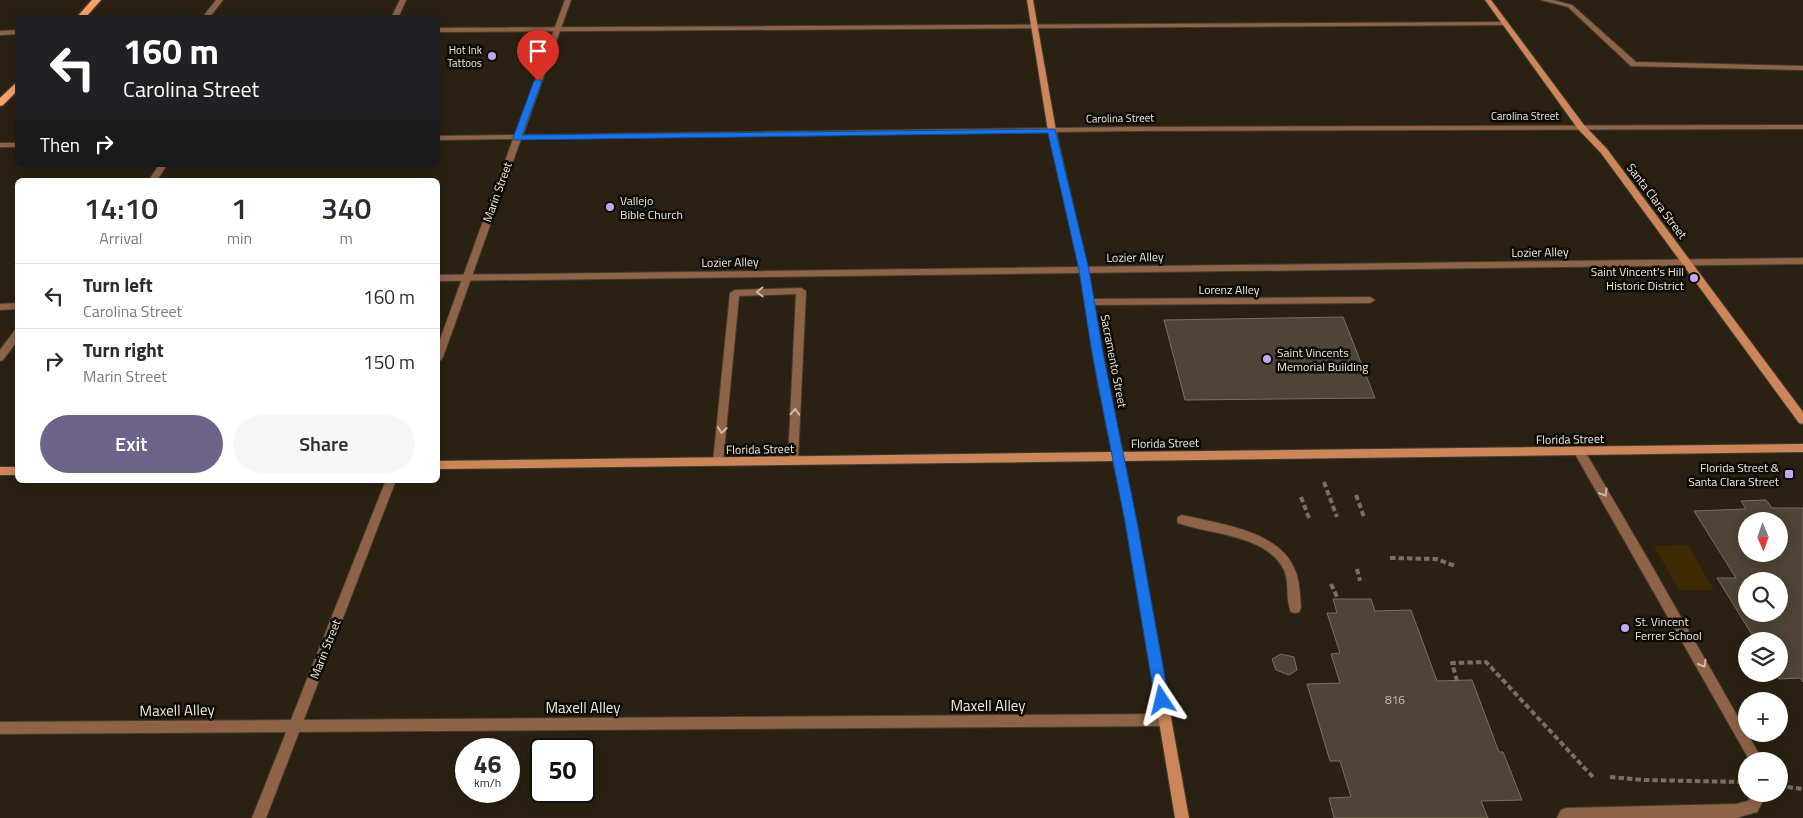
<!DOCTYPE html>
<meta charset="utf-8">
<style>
body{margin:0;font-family:"Titillium Web",sans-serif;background:#f7f7f7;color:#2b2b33;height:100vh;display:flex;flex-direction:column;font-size:19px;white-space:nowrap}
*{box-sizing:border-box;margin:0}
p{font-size:16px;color:#7c7c81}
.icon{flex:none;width:28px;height:28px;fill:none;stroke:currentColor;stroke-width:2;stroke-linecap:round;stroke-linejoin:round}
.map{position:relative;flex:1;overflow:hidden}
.details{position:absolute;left:15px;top:178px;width:425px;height:305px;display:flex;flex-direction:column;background:#fff;border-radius:8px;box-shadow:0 2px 12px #0003}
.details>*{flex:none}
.top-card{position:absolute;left:15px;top:15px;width:425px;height:152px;border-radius:8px;box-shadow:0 2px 12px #0003;background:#202124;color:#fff;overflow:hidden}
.needle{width:32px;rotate:178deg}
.controls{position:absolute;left:1738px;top:512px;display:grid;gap:10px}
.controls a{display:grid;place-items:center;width:50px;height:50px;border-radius:50%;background:#fff;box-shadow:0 2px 12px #0003;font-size:25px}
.speed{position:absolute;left:455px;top:738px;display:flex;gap:10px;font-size:25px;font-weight:700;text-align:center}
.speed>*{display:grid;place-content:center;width:65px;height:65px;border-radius:50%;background:#fff;box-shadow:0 2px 12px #0003;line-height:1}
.speed small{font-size:12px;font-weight:400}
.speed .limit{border:2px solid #111;border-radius:8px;background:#fff;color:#111}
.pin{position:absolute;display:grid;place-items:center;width:42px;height:42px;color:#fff;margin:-51px -21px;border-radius:50% 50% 50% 0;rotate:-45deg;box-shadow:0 0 5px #0007}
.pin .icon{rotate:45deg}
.me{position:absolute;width:55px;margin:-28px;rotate:350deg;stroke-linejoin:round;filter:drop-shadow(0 0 4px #0008)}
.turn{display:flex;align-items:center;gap:18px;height:105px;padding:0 25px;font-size:22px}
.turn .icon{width:65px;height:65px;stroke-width:2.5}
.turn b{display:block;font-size:35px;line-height:42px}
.then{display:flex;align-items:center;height:48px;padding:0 25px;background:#0003;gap:10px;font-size:19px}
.eta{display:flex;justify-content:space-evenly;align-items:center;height:85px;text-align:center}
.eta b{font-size:30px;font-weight:600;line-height:35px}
.cta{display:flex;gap:10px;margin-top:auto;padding:10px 25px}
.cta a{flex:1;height:58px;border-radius:30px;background:#6e648a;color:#fff;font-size:20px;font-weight:600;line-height:58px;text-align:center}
.cta a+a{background:#f7f7f7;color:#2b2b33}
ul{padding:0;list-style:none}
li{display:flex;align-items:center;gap:15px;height:65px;padding:0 25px;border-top:1px solid #e1e1e2}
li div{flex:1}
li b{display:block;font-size:19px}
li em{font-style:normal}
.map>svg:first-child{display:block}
.green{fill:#3d2a02}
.building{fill:#4f4435;stroke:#7b6f5f;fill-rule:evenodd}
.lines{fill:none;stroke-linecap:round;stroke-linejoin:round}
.lane-casing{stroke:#453d2f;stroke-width:2}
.street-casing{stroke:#453d2f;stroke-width:2}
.secondary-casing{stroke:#453d2f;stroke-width:2}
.primary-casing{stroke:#453d2f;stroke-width:3}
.path{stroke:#787063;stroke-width:4;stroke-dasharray:5.5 3;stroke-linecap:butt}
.lane{fill:#8e6348;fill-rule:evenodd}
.street{fill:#8e6348;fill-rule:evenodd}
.secondary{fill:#cc865a;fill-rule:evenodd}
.primary{fill:#fca268;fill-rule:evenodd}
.oneway{stroke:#ccb9aa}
.route{fill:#1a73e8;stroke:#114b97}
.poi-dot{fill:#bfa9f4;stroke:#0f0c06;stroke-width:2}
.labels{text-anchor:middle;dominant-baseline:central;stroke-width:5;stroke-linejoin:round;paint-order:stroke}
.far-poi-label{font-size:11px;fill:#eee8df;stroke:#0f0c06;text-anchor:end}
.far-street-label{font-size:11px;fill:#eee8df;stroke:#0f0c06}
.street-label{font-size:12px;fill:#eee8df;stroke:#0f0c06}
.poi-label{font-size:12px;fill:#eee8df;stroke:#0f0c06;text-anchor:start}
.near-number-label{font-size:12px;fill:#c6bfb4}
.near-street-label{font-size:15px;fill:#eee8df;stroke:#0f0c06}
</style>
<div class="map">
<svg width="1803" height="818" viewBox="0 0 1803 818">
<rect width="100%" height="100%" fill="#2a2112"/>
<path class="green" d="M1688,545L1714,590H1679L1654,546Z"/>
<path class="building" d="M1343,317L1375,398L1185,400L1164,320Z
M1766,500L1772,508H1803V682L1800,678L1779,679L1776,674H1779V641H1756L1717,578H1736L1694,511L1746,509L1741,501ZM1746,521H1779V554H1746ZM1746,581H1779V614H1746Z
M1333,599H1371L1375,611L1411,610L1437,681L1472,680L1499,752H1503L1522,800L1481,801L1488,818H1334L1329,798L1351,797L1340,761H1330L1307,684L1340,683L1331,654L1340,653L1327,613H1337Z
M1281,654L1294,657L1297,670L1289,675L1276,670L1272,659Z"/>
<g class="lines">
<defs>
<path id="lane" d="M216,0H223L209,18H202Z
M400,0H406L398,18H391Z
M1541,0H1553L1572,5L1636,62L1803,66V70L1631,66L1568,7Z
M1506,22L1508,23V25L438,32V28Z
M18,30V34L0,35V31Z
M159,165H167L157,180H149Z
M1803,258V264L438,281V275Z
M801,288L806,291L798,461L797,464H789L788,461L796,294L739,296L723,462L722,465H714L713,462L730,293L735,290Z
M1370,297L1375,300L1370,303L1089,305L1084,302L1089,299Z
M18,303V309L0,310V304Z
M18,329V340L3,360L0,361V350L15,330Z
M1579,447L1583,448L1649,561L1763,761H1750L1575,454L1574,451L1575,448Z
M1165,714L1169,716L1171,720L1169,724L1165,726L0,734V722Z
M1753,794H1767L1757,812L1736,818H1557L1561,810L1566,808L1736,804L1748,801Z"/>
<path id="street" d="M565,0H571L523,135L1133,127L1803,125V129L1133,131L521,139L443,357L441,360H438V345L513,139L438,140V136L515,135Z
M0,143H18V147H0Z
M386,480H396L266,818H252Z
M1182,515C1219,524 1279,530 1295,570C1300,582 1300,595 1301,608L1299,612L1295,613L1291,612C1285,599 1290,583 1284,570C1266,534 1211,535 1178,523L1177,520L1178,517Z"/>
<path id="secondary" d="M1027,0H1033L1056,131L1088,270L1108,384L1122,452L1803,444V452L1124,461L1136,522L1189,818H1175L1126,522L1113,461L438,469V461L1112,452L1098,384L1080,270L1048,131Z
M1485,0H1491L1584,125L1607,149L1803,412V424L1799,423L1601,153L1578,129Z
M0,467H18V475H0Z"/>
<path id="primary" d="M92,0H101L85,18H76Z
M18,81V90L3,105L0,106V98Z"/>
</defs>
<use href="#lane" class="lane-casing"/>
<use href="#street" class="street-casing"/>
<use href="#secondary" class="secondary-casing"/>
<use href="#primary" class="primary-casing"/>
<path class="path" d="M1324,482L1337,517
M1356,495L1364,517
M1301,497L1309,518
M1390,558L1436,559L1455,566
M1357,569L1360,581
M1331,584L1338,599
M1457,681L1452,663L1486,662L1593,777
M1610,777L1645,780L1742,782
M1779,786L1803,789"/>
<use href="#lane" class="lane"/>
<use href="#street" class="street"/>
<use href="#secondary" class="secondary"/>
<use href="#primary" class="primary"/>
</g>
<defs><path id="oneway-chevron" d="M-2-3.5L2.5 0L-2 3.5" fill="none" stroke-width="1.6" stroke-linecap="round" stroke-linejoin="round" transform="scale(1.25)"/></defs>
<g class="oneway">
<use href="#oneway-chevron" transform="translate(760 292) rotate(179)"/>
<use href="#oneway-chevron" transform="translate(795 412) rotate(-87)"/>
<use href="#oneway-chevron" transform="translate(722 430) rotate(96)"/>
<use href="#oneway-chevron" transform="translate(1604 493) rotate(59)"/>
<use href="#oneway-chevron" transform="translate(1703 664) rotate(60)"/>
</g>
<path class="route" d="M538,79L542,81L522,135L1055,129L1089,270L1103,353L1137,522L1169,700L1167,705L1162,707L1157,705L1155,700L1125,522L1092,353L1079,270L1048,133L514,140L513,138L534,81Z"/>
<g class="poi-dot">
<circle cx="492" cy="56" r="5"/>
<circle cx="610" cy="207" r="5"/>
<circle cx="1694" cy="278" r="5"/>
<circle cx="1267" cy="359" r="5"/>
<rect x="1784" y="469" width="10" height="10" rx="2.5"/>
<circle cx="1625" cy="628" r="5"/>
</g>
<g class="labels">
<g class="far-poi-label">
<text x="482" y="50">Hot Ink<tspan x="482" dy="13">Tattoos</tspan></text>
</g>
<g class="far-street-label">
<text x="1525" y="116">Carolina Street</text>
<text transform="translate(1120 118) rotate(-1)">Carolina Street</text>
</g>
<g class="street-label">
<text transform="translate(497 192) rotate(-70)">Marin Street</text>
<text transform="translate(1657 201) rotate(53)">Santa Clara Street</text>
<text transform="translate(1540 252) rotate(-1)">Lozier Alley</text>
<text transform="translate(1135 257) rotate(-1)">Lozier Alley</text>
<text transform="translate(730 262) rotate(-1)">Lozier Alley</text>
<text x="1229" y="289">Lorenz Alley</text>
<text transform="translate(1114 361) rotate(79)">Sacramento Street</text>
<text transform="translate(1570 439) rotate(-1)">Florida Street</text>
<text transform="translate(1165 443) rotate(-1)">Florida Street</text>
<text transform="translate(760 449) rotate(-1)">Florida Street</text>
<text transform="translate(325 649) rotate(-68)">Marin Street</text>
</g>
<g class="poi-label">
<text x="620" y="200">Vallejo<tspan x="620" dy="14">Bible Church</tspan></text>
<text x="1684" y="271" text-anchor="end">Saint Vincent's Hill<tspan x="1684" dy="14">Historic District</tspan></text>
<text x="1277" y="352">Saint Vincents<tspan x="1277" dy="14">Memorial Building</tspan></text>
<text x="1779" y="467" text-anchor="end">Florida Street &amp;<tspan x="1779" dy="14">Santa Clara Street</tspan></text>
<text x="1635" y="621">St. Vincent<tspan x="1635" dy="14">Ferrer School</tspan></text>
</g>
<g class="near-number-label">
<text x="1395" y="699">816</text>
</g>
<g class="near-street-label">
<text x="988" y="705">Maxell Alley</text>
<text x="583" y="707">Maxell Alley</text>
<text transform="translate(177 710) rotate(-1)">Maxell Alley</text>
</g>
</g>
</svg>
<div class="controls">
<a><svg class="needle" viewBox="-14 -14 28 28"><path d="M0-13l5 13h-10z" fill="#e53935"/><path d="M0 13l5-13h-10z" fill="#7c7c81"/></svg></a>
<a><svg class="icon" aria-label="search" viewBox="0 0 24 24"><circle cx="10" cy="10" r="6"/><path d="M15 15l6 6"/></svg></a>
<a><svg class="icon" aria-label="layers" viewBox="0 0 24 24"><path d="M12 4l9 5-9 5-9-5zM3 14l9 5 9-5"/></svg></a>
<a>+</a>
<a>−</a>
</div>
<div class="speed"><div>46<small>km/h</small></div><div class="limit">50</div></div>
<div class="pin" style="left:538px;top:81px;background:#d93025"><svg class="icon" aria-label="arrive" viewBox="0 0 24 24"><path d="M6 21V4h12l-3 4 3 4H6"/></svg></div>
<svg class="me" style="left:1162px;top:700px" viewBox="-20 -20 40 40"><path d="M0-17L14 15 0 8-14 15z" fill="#1a73e8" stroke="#fff" stroke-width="4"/></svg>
<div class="top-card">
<div class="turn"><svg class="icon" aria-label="left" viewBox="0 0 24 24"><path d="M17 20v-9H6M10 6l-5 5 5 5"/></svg><div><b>160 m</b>Carolina Street</div></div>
<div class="then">Then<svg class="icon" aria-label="right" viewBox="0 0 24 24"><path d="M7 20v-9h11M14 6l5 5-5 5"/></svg></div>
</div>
<section class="details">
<div class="eta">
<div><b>14:10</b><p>Arrival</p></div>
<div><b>1</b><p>min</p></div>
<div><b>340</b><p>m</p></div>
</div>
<ul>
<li><svg class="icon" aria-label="left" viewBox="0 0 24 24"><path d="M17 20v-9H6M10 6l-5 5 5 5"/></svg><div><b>Turn left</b><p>Carolina Street</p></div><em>160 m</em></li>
<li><svg class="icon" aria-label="right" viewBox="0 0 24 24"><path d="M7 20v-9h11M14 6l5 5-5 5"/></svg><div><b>Turn right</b><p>Marin Street</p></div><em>150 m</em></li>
</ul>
<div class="cta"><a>Exit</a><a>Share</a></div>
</section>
</div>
